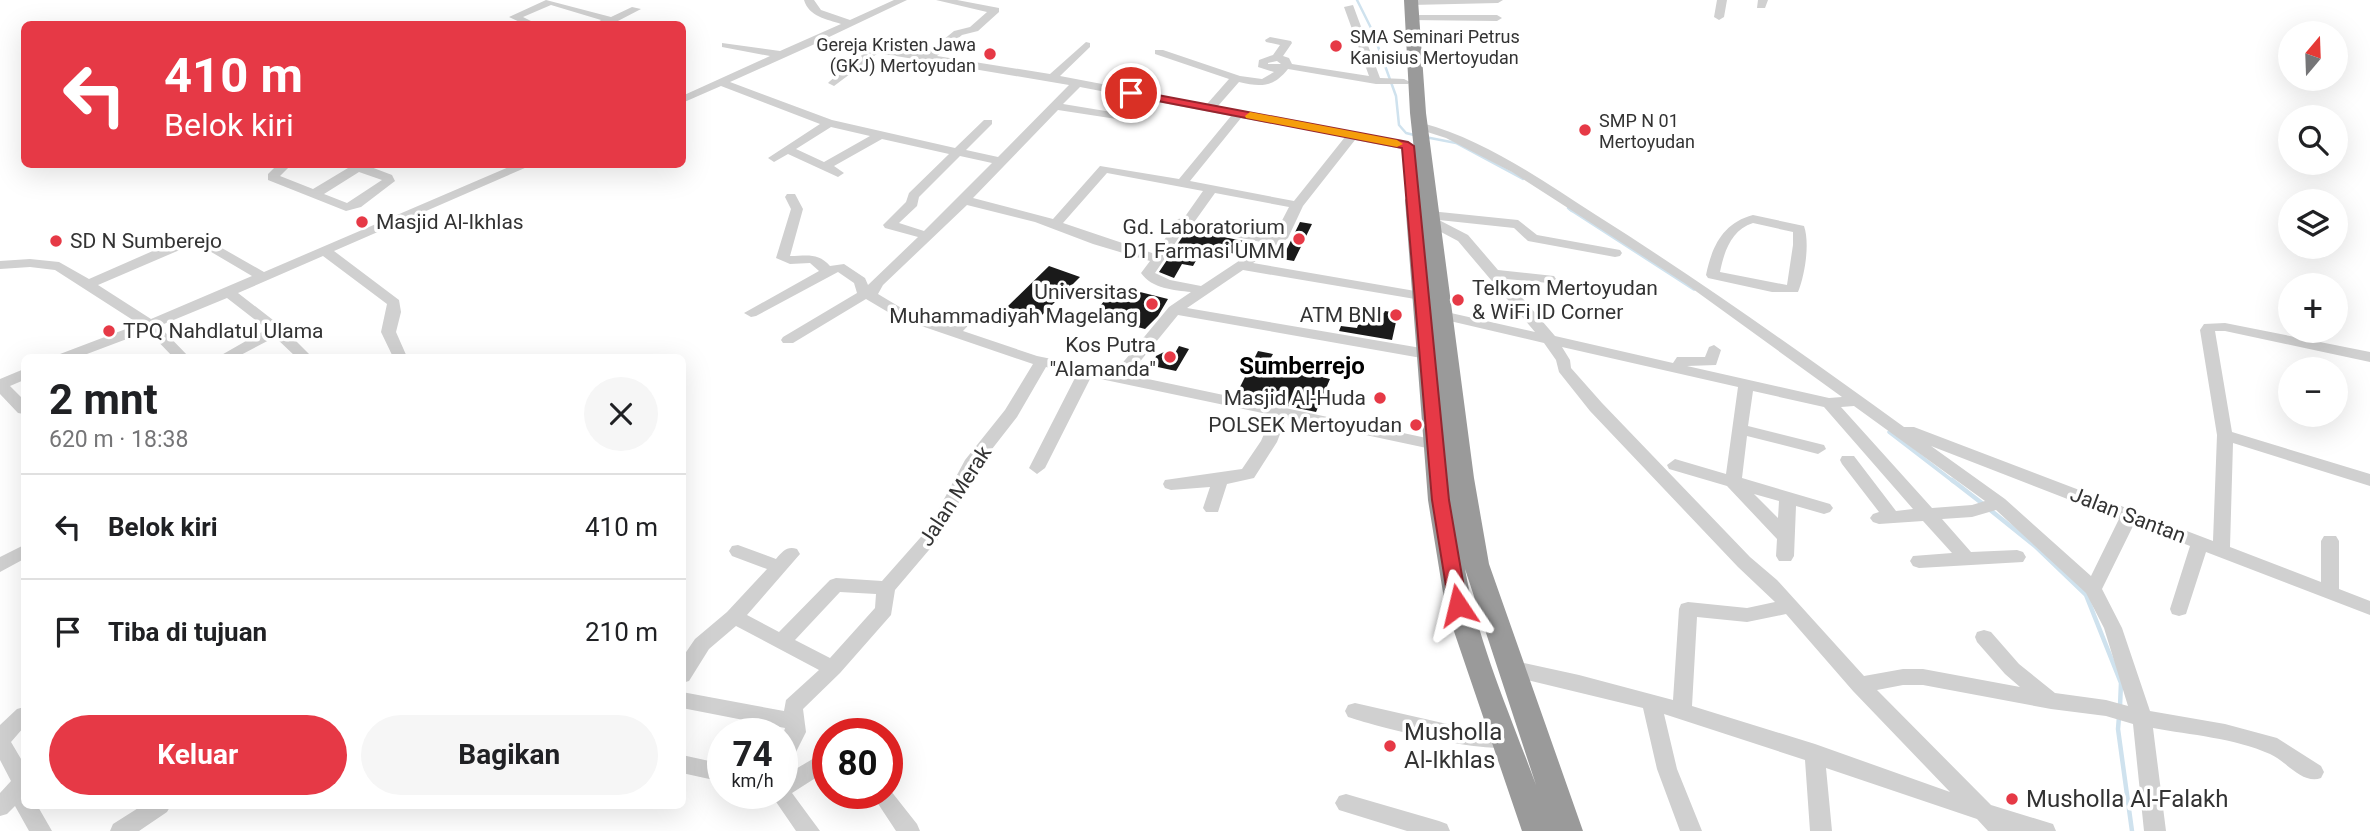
<!DOCTYPE html>
<html lang="id">
<meta charset="utf-8">
<style>
body{margin:0;font-family:Roboto,sans-serif;background:#f6f6f6;color:#202124;height:100vh;display:flex;flex-direction:column;font-size:26px;white-space:nowrap}
*{box-sizing:border-box;margin:0}
p{font-size:23px;color:#757577}
.icon{flex:none;width:38px;height:38px;fill:none;stroke:currentColor;stroke-width:2;stroke-linecap:round;stroke-linejoin:round}
.map{position:relative;flex:1;overflow:hidden}
.sheet{position:absolute;left:21px;top:354px;width:665px;height:455px;display:flex;flex-direction:column;background:#fff;border-radius:10px;box-shadow:0 7px 28px #0002}
.sheet>*{flex:none}
.guide{position:absolute;left:21px;top:21px;width:665px;height:147px;border-radius:10px;box-shadow:0 7px 28px #0002;background:#e63946;color:#fff;overflow:hidden}
.needle{width:46px;rotate:19deg}
.fabs{position:absolute;left:2278px;top:21px;display:grid;gap:14px}
.fabs a{display:grid;place-items:center;width:70px;height:70px;border-radius:50%;background:#fff;box-shadow:0 7px 28px #0002;font-size:35px}
.speed{position:absolute;left:707px;top:718px;display:flex;gap:14px;font-size:35px;font-weight:700;text-align:center}
.speed>*{display:grid;place-content:center;width:91px;height:91px;border-radius:50%;background:#fff;box-shadow:0 7px 28px #0002;line-height:1}
.speed small{font-size:18px;font-weight:400}
.speed .limit{border:10px solid #d22;background:#fff;color:#111}
.pin{position:absolute;display:grid;place-items:center;width:60px;height:60px;color:#fff;margin:-30px;border:4px solid #fff;border-radius:50%;box-shadow:0 2px 7px #0007}
.me{position:absolute;width:77px;margin:-38px;rotate:350deg;stroke-linejoin:round;filter:drop-shadow(0 0 5px #0008)}
.turn{display:flex;align-items:center;gap:24px;height:147px;padding:0 28px;font-size:32px}
.turn .icon{width:91px;height:91px;stroke-width:2.5}
.turn b{display:block;font-size:49px;line-height:60px}
.round{display:grid;place-items:center;flex:none;width:74px;height:74px;border-radius:37px;background:#f6f6f6}
.head{display:flex;align-items:center;justify-content:space-between;height:119px;padding:0 28px}
h1{font-size:42px;font-weight:700;line-height:52px}
.primary-button{display:flex;gap:14px;margin-top:auto;padding:14px 28px}
.primary-button a{flex:1;height:80px;border-radius:42px;background:#e63946;color:#fff;font-size:28px;font-weight:700;line-height:80px;text-align:center}
.primary-button a+a{background:#f6f6f6;color:#202124}
ul{padding:0;list-style:none}
li{display:flex;align-items:center;gap:21px;height:105px;padding:0 28px;border-top:2px solid #e0e0e0}
li div{flex:1}
li b{display:block;font-size:26px}
li em{font-style:normal}
.map>svg:first-child{display:block}
.lines{fill:none;stroke-linecap:round;stroke-linejoin:round}
.stream-far2{stroke:#cfe2ee;stroke-width:2.5}
.stream-far1{stroke:#cfe2ee;stroke-width:3.5}
.stream{stroke:#cfe2ee;stroke-width:4.5}
.building{fill:#1a1a1a}
.minor{fill:#d0d0d0;fill-rule:evenodd}
.highway{fill:#9a9a9a;fill-rule:evenodd}
.route{fill:#e63946;stroke:#96252e;stroke-width:2}
.slow{fill:#f59e0b}
.poi-dot{fill:#e63946;stroke:#fff;stroke-width:2.5}
.labels{text-anchor:middle;dominant-baseline:central;stroke-width:7;stroke-linejoin:round;paint-order:stroke}
.far-poi-label{font-size:18px;fill:#333;stroke:#fff;text-anchor:start}
.poi-label{font-size:21px;fill:#333;stroke:#fff;text-anchor:end}
.street-label{font-size:21px;fill:#333;stroke:#fff}
.quarter-label{font-size:24px;font-weight:bold;fill:#000;stroke:#fff}
.near-poi-label{font-size:24px;fill:#333;stroke:#fff;text-anchor:start}
</style>
<div class="map">
<svg width="2370" height="831" viewBox="0 0 2370 831">
<rect width="100%" height="100%" fill="#fff"/>
<g class="lines">
<path class="stream-far2" d="M1357,0L1372,30L1396,96L1399,125L1406,133L1414,135
M1425,137L1456,143L1523,179
M1568,208L1572,211"/>
<path class="stream-far1" d="M1570,209L1694,289
M1889,432L1954,482"/>
<path class="stream" d="M1952,480L1983,504
M1989,509L2035,546L2086,595L2121,683L2120,706
M2119,717L2118,729L2132,831"/>
</g>
<path class="building" d="M1300,222L1312,224L1294,261L1282,259Z
M1187,230L1249,242L1242,255L1203,248L1193,266L1182,264L1174,278L1159,272Z
M1049,266L1080,277L1040,317L1007,307Z
M1116,286L1168,299L1158,316L1145,329L1093,315Z
M1385,311L1398,313L1392,340L1339,331L1341,326L1357,328L1362,314L1377,316L1378,312L1384,313Z
M1179,346L1189,349L1176,371L1153,366L1156,356L1166,351L1175,353Z
M1258,351L1273,354L1269,361L1297,366L1299,361L1321,366L1318,376L1330,379L1316,412L1236,395Z"/>
<g class="lines">
<path class="minor" d="M546,0L611,17L632,7L641,9L616,22L595,24L601,20L551,5L523,17L537,24H524L509,17Z
M804,0H814L821,10L850,20L894,0H907L827,38L926,54L954,31L970,27L987,12L936,0H957L999,8V12L978,31L962,35L937,56L1050,74L1086,42L1090,43V47L1060,76L1207,104L1229,79L1155,54V50H1163L1240,76L1262,79L1274,72L1258,67L1259,60L1273,55L1280,45L1266,42L1265,40L1270,37L1291,41L1292,43L1283,56L1289,58L1292,64L1369,76L1344,7L1353,5L1380,78L1404,79L1410,82L1408,84H1376L1288,69C1273,88 1260,87 1239,82L1218,106L1408,142L1414,146L1408,150L1355,140L1303,206L1288,238L1253,263L1421,292L1428,296L1421,300L1243,270L1187,308L1427,349L1434,354L1427,359L1178,315L1129,375L1436,440L1442,441L1444,445L1442,449L1436,450L1286,418L1277,442L1254,478L1227,484L1218,512H1206L1203,508L1210,487L1171,490L1165,488L1163,484L1165,480L1242,469L1261,441L1272,415L1091,377L1045,468L1037,474L1029,468L1077,374L1046,367L1017,417L978,467L940,537L895,590L891,615L840,673L803,709L806,732L789,766L782,769V739L785,728L682,708V692L784,711L786,700L819,670L736,626L709,649L689,681L682,683V658L695,639L727,612L767,569L732,556L729,551L732,546L738,545L776,559C783,551 787,546 797,549L800,554L747,615L779,632L830,580L836,578L882,581L928,529L965,460L1005,410L1033,364L898,318L866,299L793,343H783L781,340L783,337L857,293L854,283L838,272L756,316L751,317L744,313L819,271L810,263L790,264L776,258L791,209L785,197L787,194H795L803,209L790,256C806,256 818,252 830,266L844,264L865,278L868,285L918,237L885,228L883,225L906,202L909,193L949,154L882,139L834,166L844,173L838,177L788,154L774,162L768,158L820,124L721,86L682,103V96L770,56L722,47V43L780,51L841,24C827,19 809,17 804,0ZM817,43L867,51L830,81L828,83L834,86L878,53L1069,85L998,157L966,150L992,124V120H984L955,148L832,120L730,82ZM1277,61L1281,64H1268V63ZM1080,87L1231,116L1179,179L1100,166L1053,219L973,198L1058,110L1136,122L1142,119L1136,116L1063,104ZM1241,118L1345,137L1294,201L1190,181ZM831,127L870,136L824,162L796,149ZM960,156L992,163L924,231L899,223L917,206L919,197ZM1107,173L1203,191L1184,218L1178,219L1155,254L1063,223ZM1215,193L1289,207L1274,236L1195,221ZM967,205L1035,222L1093,244L1150,261L1141,273C1152,289 1174,290 1191,292L1169,307L1115,372L1037,356L963,331L975,318L973,315H963L951,327L908,312L878,294L883,285ZM1186,227H1187L1266,243L1201,286L1170,280L1155,273ZM840,592L876,594L875,608L830,658L795,640Z
M1407,0H1503L1498,3L1411,5L1407,4Z
M1717,0H1727L1724,17L1719,20L1714,17Z
M1758,0H1768L1765,8H1757Z
M1413,15H1497L1502,18L1497,21L1409,20L1408,18Z
M1422,123C1486,140 1541,180 1596,215C1702,282 1803,354 1904,427H1914L2213,541L2217,435L2200,330L2204,324L2225,323L2370,352V362L2225,331H2215L2232,432L2370,474V486L2233,443L2230,547L2321,582V541L2324,536H2336L2339,541V589L2370,601V615L2206,552L2186,614L2179,616L2172,614L2170,609L2190,546L2134,524L2102,589L2122,628L2150,711L2225,724L2277,738L2321,766L2324,772L2321,778C2303,785 2286,761 2270,754C2234,738 2191,735 2153,728L2166,831H2144L2133,724L2106,716L2051,709L1923,685H1903L1877,690L1991,805L2053,824L2056,831H1988L1977,819L1826,768L1832,831H1810L1805,760L1664,714L1677,769L1702,831H1680L1657,769L1643,708L1510,676L1503,673L1500,668L1503,663L1510,660L1579,675L1673,700L1679,609L1681,604L1688,602L1747,608L1775,602L1738,567L1590,411L1559,372L1556,360L1544,343L1437,318L1435,315L1437,312L1442,311L1535,332L1458,241L1426,224L1424,221L1427,218L1424,215L1430,211L1518,220L1537,235L1620,250L1622,253L1620,256L1615,257L1528,241L1514,228L1439,220L1468,235L1498,270L1554,276L1556,279L1549,283L1506,279L1555,336L1673,363L1677,357H1705L1709,347L1714,345L1721,350L1716,365L1687,366L1829,398L1842,397L1686,284L1512,172L1446,138L1418,129L1416,127ZM1562,347L1738,387L1726,474L1675,459L1667,465L1669,469L1727,486L1777,539L1776,556L1779,561H1791L1794,556L1796,506L1824,514L1830,512L1833,508L1830,504L1742,478L1747,436L1818,454L1826,449L1824,445L1748,426L1753,391L1824,407L1913,509L1896,511L1854,456H1842L1840,460L1842,464L1879,512L1873,514L1870,518L1873,522L1879,524L1923,521L1952,553L1913,556L1910,561L1913,566L1919,568L2023,562L2026,557L2023,552L2017,550L1971,552L1942,519L1972,517L1996,510L2086,593L2104,628L2128,706L2106,700L2055,693L2019,664L1991,632L1984,630L1977,632L1975,637L1977,642L2005,674L2020,687L1923,669H1903L1864,676L1777,580L1750,557L1602,403L1571,368L1570,360ZM1854,406L1985,501L1972,505L1932,508L1841,407ZM1931,446L2119,519L2091,576L2005,499ZM1754,494L1779,501L1778,518ZM1786,614L1853,691L1950,792L1815,744L1692,706L1697,617L1747,622Z
M278,164H292L280,176L313,189L348,168L344,164H363L392,175L395,181L361,207L346,211L268,180V174ZM359,172L382,180L347,203L324,194Z
M516,164H534L334,251L399,300L401,312L396,332L407,357H393L381,332L387,304L323,256L238,293L282,327L312,357H296L275,337L237,357H218L267,329L227,298L159,326L189,357H173L148,331L79,357H58L60,354L139,324L55,270L30,267L0,269V261L30,259L59,262L89,279L187,236L199,235L264,272ZM196,243L252,276L151,319L98,285Z
M1753,215L1804,226C1810,243 1805,275 1798,292H1772L1708,278L1706,275C1712,246 1723,223 1753,215ZM1753,223L1793,232V245L1787,285L1720,272C1724,252 1731,230 1753,223Z
M24,369V380L10,386L24,400V414L18,413L0,394V379Z
M24,545V559L0,572V557Z
M1355,703L1469,729L1513,734L1516,740L1513,746C1486,755 1378,727 1348,717L1345,711L1348,705Z
M24,707V727L11,742L24,764V805H37L52,831H29L15,806L7,814L0,816V793L11,781L0,760V725L17,709Z
M828,750V770L792,793L820,831H796L770,793H782V777Z
M682,755L723,764V782L682,773Z
M887,786L917,824L920,831H896L871,793H887Z
M1346,794L1439,821L1447,824L1450,831H1407L1339,810L1335,803L1339,796Z
M143,805H171L167,812L139,831H110L113,824Z"/>
<path class="highway" d="M1404,0H1418L1426,113L1474,478L1489,564L1583,831H1522L1445,605L1428,500L1405,200L1407,196H1419L1410,113ZM1465,569L1536,785C1510,714 1478,643 1465,569Z"/>
</g>
<path class="route" d="M1131,90L1408,142L1414,146L1449,500L1467,605L1464,610H1451L1449,605L1432,500L1402,148L1127,95L1125,93Z"/>
<path class="slow" d="M1250,112L1397,140L1403,144L1397,147L1246,118L1245,116Z"/>
<g class="poi-dot">
<circle cx="1336" cy="46" r="7"/>
<circle cx="990" cy="54" r="7"/>
<circle cx="1585" cy="130" r="7"/>
<circle cx="362" cy="222" r="7"/>
<circle cx="1299" cy="239" r="7"/>
<circle cx="56" cy="241" r="7"/>
<circle cx="1458" cy="300" r="7"/>
<circle cx="1152" cy="304" r="7"/>
<circle cx="1396" cy="315" r="7"/>
<circle cx="109" cy="331" r="7"/>
<circle cx="1170" cy="357" r="7"/>
<circle cx="1380" cy="398" r="7"/>
<circle cx="1416" cy="425" r="7"/>
<circle cx="1390" cy="746" r="7"/>
<circle cx="2012" cy="799" r="7"/>
</g>
<g class="labels">
<g class="far-poi-label">
<text x="1350" y="36">SMA Seminari Petrus<tspan x="1350" dy="21">Kanisius Mertoyudan</tspan></text>
<text x="976" y="44" text-anchor="end">Gereja Kristen Jawa<tspan x="976" dy="21">(GKJ) Mertoyudan</tspan></text>
<text x="1599" y="120">SMP N 01<tspan x="1599" dy="21">Mertoyudan</tspan></text>
</g>
<g class="poi-label">
<text x="376" y="222" text-anchor="start">Masjid Al-Ikhlas</text>
<text x="1285" y="227">Gd. Laboratorium<tspan x="1285" dy="24">D1 Farmasi UMM</tspan></text>
<text x="70" y="241" text-anchor="start">SD N Sumberejo</text>
<text x="1472" y="288" text-anchor="start">Telkom Mertoyudan<tspan x="1472" dy="24">&amp; WiFi ID Corner</tspan></text>
<text x="1138" y="292">Universitas<tspan x="1138" dy="24">Muhammadiyah Magelang</tspan></text>
<text x="1382" y="315">ATM BNI</text>
<text x="123" y="331" text-anchor="start">TPQ Nahdlatul Ulama</text>
<text x="1156" y="345">Kos Putra<tspan x="1156" dy="24">"Alamanda"</tspan></text>
<text x="1366" y="398">Masjid Al-Huda</text>
<text x="1402" y="425">POLSEK Mertoyudan</text>
</g>
<g class="street-label">
<text transform="translate(955 496) rotate(-57)">Jalan Merak</text>
<text transform="translate(2128 515) rotate(21)">Jalan Santan</text>
</g>
<g class="quarter-label">
<text x="1302" y="366">Sumberrejo</text>
</g>
<g class="near-poi-label">
<text x="1404" y="732">Musholla<tspan x="1404" dy="28">Al-Ikhlas</tspan></text>
<text x="2026" y="799">Musholla Al-Falakh</text>
</g>
</g>
</svg>
<div class="fabs">
<a><svg class="needle" viewBox="-14 -14 28 28"><path d="M0-13l5 13h-10z" fill="#e53935"/><path d="M0 13l5-13h-10z" fill="#757577"/></svg></a>
<a><svg class="icon" aria-label="search" viewBox="0 0 24 24"><circle cx="10" cy="10" r="6"/><path d="M15 15l6 6"/></svg></a>
<a><svg class="icon" aria-label="layers" viewBox="0 0 24 24"><path d="M12 4l9 5-9 5-9-5zM3 14l9 5 9-5"/></svg></a>
<a>+</a>
<a>−</a>
</div>
<div class="speed"><div>74<small>km/h</small></div><div class="limit">80</div></div>
<div class="pin" style="left:1131px;top:93px;background:#d93025"><svg class="icon" aria-label="arrive" viewBox="0 0 24 24"><path d="M6 21V4h12l-3 4 3 4H6"/></svg></div>
<svg class="me" style="left:1458px;top:605px" viewBox="-20 -20 40 40"><path d="M0-17L14 15 0 8-14 15z" fill="#e63946" stroke="#fff" stroke-width="4"/></svg>
<div class="guide">
<div class="turn"><svg class="icon" aria-label="left" viewBox="0 0 24 24"><path d="M17 20v-9H6M10 6l-5 5 5 5"/></svg><div><b>410 m</b>Belok kiri</div></div>
</div>
<section class="sheet">
<div class="head"><div><h1>2 mnt</h1><p>620 m · 18:38</p></div><a class="round"><svg class="icon" aria-label="close" viewBox="0 0 24 24"><path d="M6 6l12 12M18 6L6 18"/></svg></a></div>
<ul>
<li><svg class="icon" aria-label="left" viewBox="0 0 24 24"><path d="M17 20v-9H6M10 6l-5 5 5 5"/></svg><div><b>Belok kiri</b></div><em>410 m</em></li>
<li><svg class="icon" aria-label="arrive" viewBox="0 0 24 24"><path d="M6 21V4h12l-3 4 3 4H6"/></svg><div><b>Tiba di tujuan</b></div><em>210 m</em></li>
</ul>
<div class="primary-button"><a>Keluar</a><a>Bagikan</a></div>
</section>
</div>
